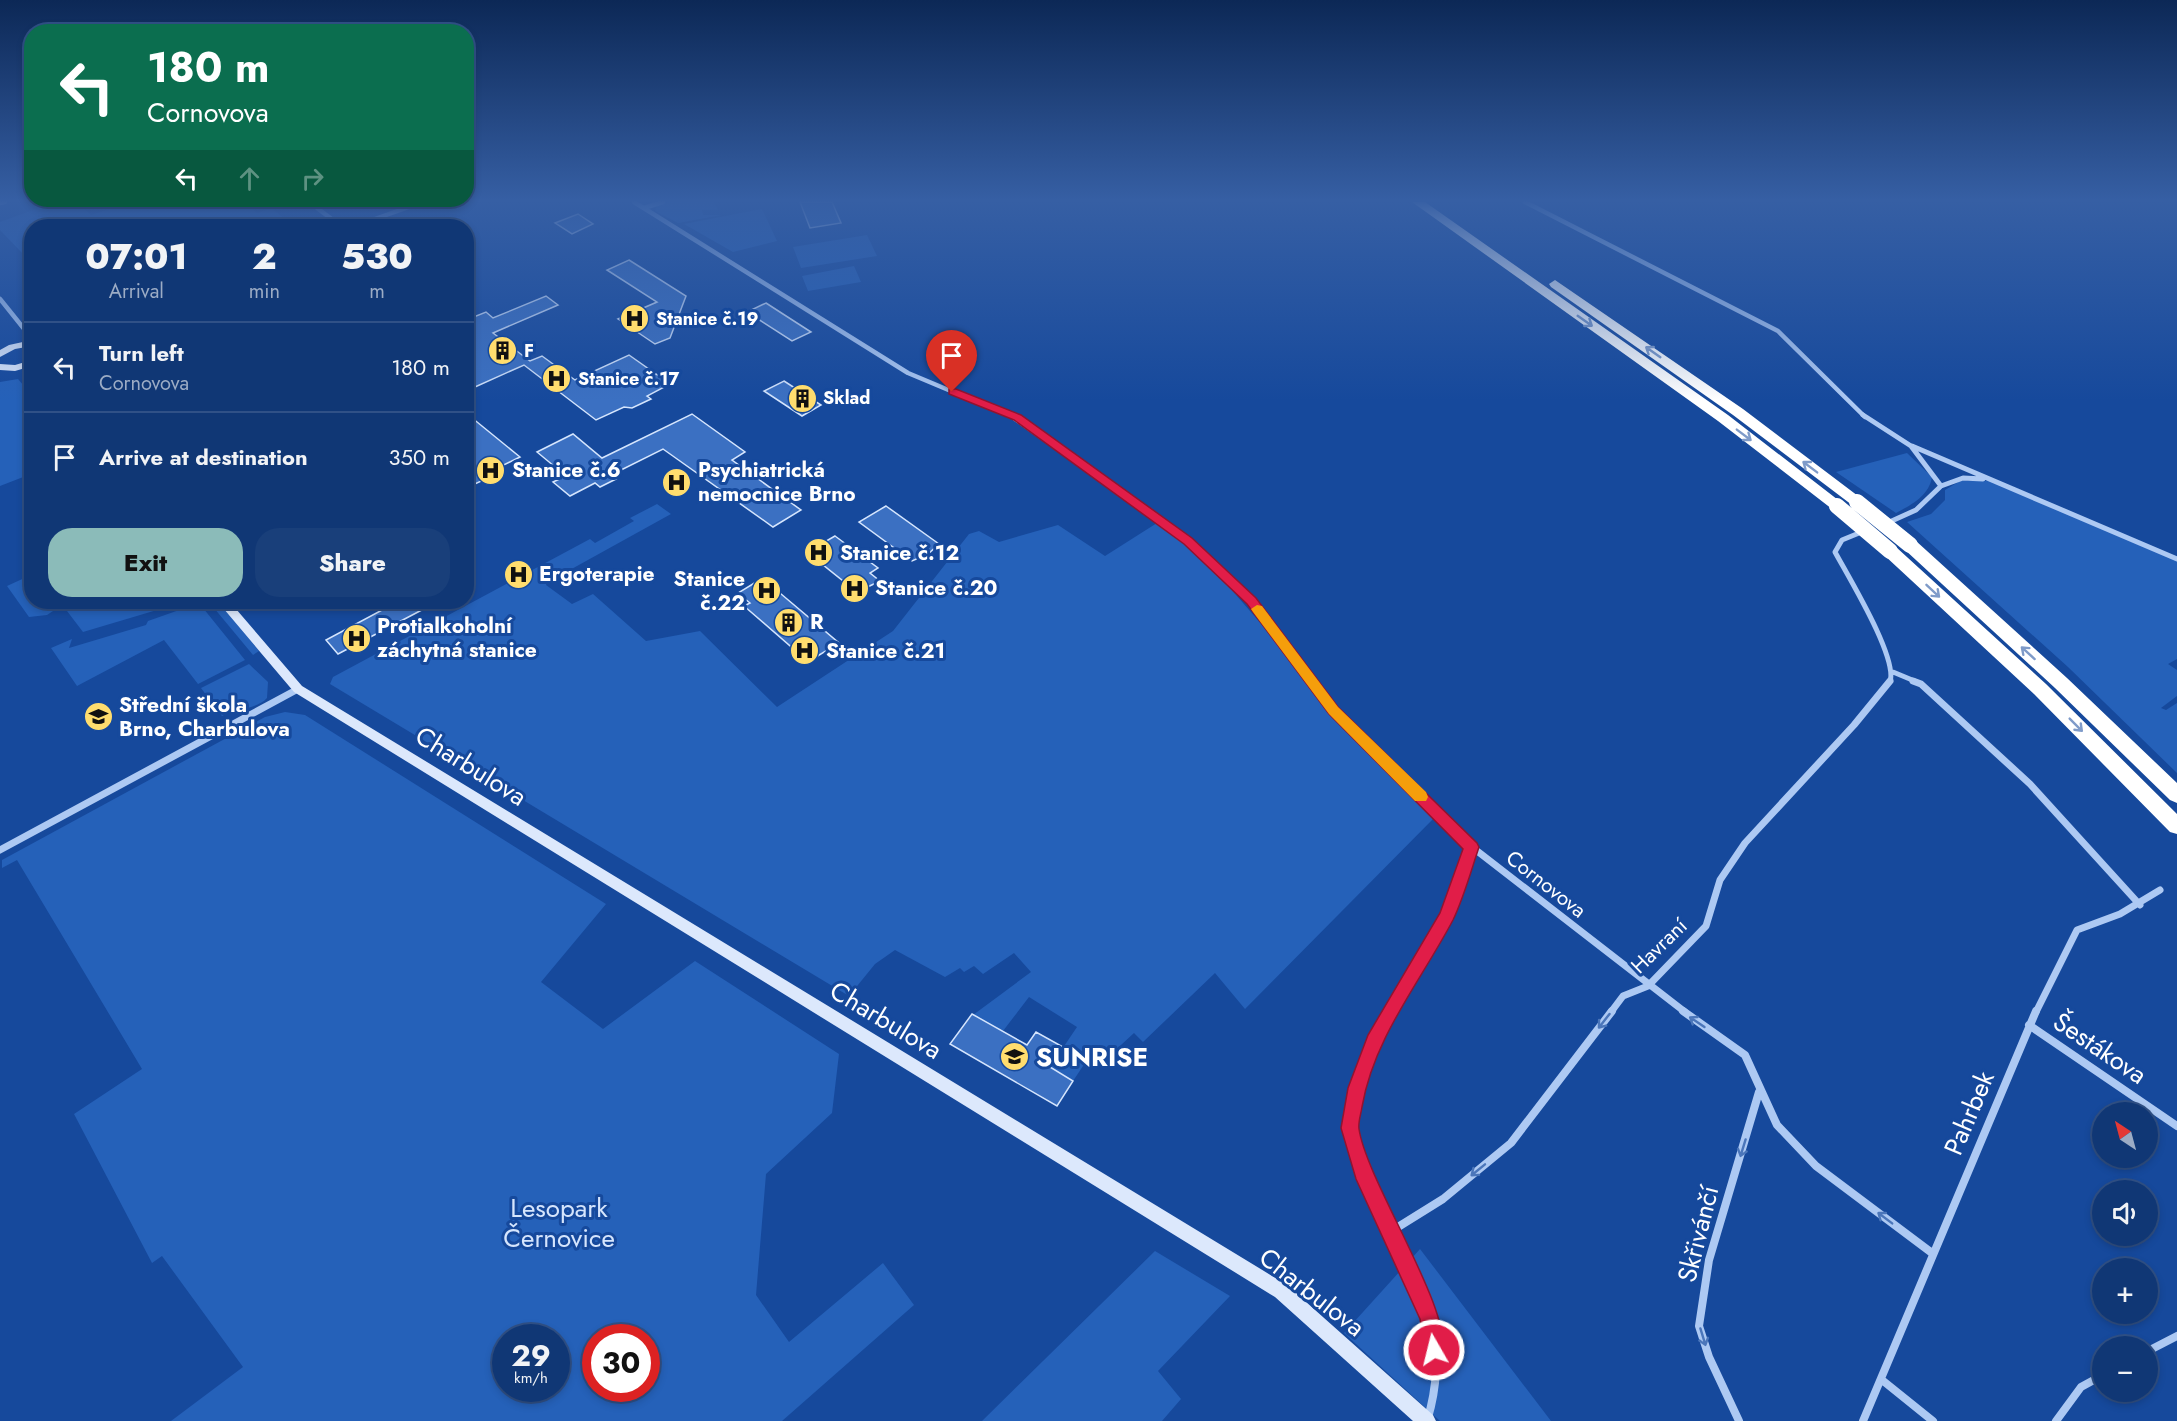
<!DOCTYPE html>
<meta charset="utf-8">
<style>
body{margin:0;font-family:Jost,sans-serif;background:#193f7a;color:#f1f3f6;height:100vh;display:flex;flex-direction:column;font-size:22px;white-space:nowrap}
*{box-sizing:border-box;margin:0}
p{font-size:20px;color:#9cacc5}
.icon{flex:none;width:33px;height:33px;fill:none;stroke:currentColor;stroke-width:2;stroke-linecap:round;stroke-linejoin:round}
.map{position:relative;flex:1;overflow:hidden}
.side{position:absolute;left:24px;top:219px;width:450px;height:390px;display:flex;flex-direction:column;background:#103775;border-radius:24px;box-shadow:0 3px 9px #0003,0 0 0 2px #305187}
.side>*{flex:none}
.guide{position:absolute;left:24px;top:24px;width:450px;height:183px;border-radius:24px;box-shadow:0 3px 9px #0003,0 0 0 2px #305187;background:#0b6e4f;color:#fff;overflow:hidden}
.needle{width:39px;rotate:324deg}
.fabs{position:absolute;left:2092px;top:1102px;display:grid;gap:12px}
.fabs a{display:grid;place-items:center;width:66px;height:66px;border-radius:50%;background:#103775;box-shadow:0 3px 9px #0003,0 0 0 2px #305187;font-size:30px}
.speed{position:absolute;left:492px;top:1324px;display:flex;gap:12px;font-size:30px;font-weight:700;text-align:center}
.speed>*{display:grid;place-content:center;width:78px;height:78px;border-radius:50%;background:#103775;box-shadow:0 3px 9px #0003,0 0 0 2px #305187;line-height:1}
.speed small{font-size:15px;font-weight:400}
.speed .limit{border:9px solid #d22;background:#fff;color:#111}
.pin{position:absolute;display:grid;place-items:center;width:51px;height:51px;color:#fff;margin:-62px -26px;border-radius:50% 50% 50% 0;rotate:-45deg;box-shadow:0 0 6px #0007}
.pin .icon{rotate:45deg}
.me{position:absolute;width:66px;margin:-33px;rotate:352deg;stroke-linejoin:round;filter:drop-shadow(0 0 4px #0008)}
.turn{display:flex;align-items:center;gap:21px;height:126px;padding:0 24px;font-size:27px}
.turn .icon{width:78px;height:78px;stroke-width:2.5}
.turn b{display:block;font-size:42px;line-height:51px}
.lanes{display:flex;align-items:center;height:57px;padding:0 24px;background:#0003;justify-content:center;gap:30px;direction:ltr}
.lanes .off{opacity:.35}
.eta{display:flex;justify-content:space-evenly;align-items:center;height:102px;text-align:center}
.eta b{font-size:36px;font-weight:800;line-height:42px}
.cta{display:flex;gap:12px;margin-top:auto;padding:12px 24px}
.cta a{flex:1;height:69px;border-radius:24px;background:#8bbbb9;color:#111;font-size:24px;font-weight:800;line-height:69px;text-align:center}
.cta a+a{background:#193f7a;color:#f1f3f6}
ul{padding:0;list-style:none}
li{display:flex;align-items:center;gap:18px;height:90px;padding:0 24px;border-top:2px solid #305187}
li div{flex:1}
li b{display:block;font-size:22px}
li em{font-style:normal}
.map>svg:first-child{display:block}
.green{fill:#2561b9;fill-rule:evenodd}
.building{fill:#3b70c2;stroke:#d5e5fd;stroke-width:1.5}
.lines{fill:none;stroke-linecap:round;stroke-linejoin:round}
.street-far3{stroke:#adc9f3;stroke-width:4.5}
.street-far2{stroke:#adc9f3;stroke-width:5}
.street-far1{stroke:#adc9f3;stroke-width:7}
.street{stroke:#adc9f3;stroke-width:8}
.secondary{fill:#dce8fc;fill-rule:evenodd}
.highway{fill:#fff;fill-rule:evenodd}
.highway-bridge{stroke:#fff;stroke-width:16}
.oneway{stroke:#7f9bc9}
.oneway2{stroke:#4b76ba}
.route{fill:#e11d48;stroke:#92132f;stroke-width:1.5}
.slow{fill:#f59e0b}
.labels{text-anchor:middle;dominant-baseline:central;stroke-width:6;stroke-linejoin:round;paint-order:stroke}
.far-poi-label{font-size:18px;font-weight:bold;fill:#fff;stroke:#16499c;text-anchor:start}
.poi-label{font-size:21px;font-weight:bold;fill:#fff;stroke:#16499c;text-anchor:start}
.street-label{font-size:21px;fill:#fff;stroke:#16499c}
.near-street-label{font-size:26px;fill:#fff;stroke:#16499c}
.near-poi-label{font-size:26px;font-weight:bold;fill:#fff;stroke:#16499c;text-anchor:start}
.near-park-label{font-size:26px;fill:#d5e5fd;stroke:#16499c}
</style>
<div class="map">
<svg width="2177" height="1421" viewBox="0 0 2177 1421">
<rect width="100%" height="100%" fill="#16499c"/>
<path class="green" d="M55,202H77L91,215L132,202H237L242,208L249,206L257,213L271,208L294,226H32L31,254L24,255L0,230V222Z
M668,202H714L718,210H702L703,215H722L678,223L655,211L657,206Z
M762,209L777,241L733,252L684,224Z
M867,235L877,256L801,268L793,247Z
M854,266L861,282L808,291L802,276Z
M18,379L31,394V474L0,486V382Z
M1907,453L1932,477C1929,496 1911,505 1896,513L1836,472Z
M1960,481H1993L2177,559V659L2168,664L2177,670V696L2161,708L2166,710L2177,703V773L2068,667L1907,522L1931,514L1945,500V490Z
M657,504L671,514L568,571L566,570L548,579L546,585L572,604L593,594L646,641L700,631L777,707L893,631L969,534L979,531L999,542L1058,525L1105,556L1157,523L1186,545L1224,581L1262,625L1320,702L1435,817L1245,1009L1215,973L1143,1042L1134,1033L1096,1068L1083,1066L1073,1081L1050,1067L1077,1027L1029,997L1003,1031L973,1015L1031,972L1014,953L983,974L974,966L964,972L960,968L945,977L895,950L875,964L849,996L330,684L333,677L590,539L595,543L634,521L630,518Z
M31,575L32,602H55L45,608L53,611L47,615L29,617L7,586Z
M81,602H151L157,610L83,632L67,611Z
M209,602H219L259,651L253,655Z
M199,603L245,660L198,684L164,640L77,686L51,648L72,639L69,648L146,625L148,621Z
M249,664L268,682L267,698C256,710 236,708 222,716L201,688Z
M285,712L305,715L606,904L541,982L603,1029L695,961L839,1054L832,1113L766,1174L756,1295L789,1342L883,1263L914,1305L782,1421H171L243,1367L162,1256L152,1263L74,1114L142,1069L17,860L2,868V860L265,717ZM506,1338H556V1389H506ZM596,1338H646V1389H596Z
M1420,1249L1551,1421H1440L1344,1333Z
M1155,1251L1230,1296L1158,1371L1181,1399L1162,1421H982Z"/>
<path class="building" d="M800,202H832L841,223L810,228Z
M578,214L593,224L572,234L555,223Z
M629,260L686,296L670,338L655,344L618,319L657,302L607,270Z
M546,296L558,305L493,333L530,361L542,356L575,380L629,355L670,384L647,396L651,399L632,408L624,407L596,420L524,365L466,391V320L486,312L493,318Z
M766,303L783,314L811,332L792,341L747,312Z
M784,381L821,405L802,416L764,391Z
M466,413L520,457L489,472L485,476L488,478L466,488Z
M692,414L745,452L732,460L801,510L773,527L663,449L611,475L616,479L600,487L595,483L570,496L553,482L566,476L537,452L573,434L602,458Z
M886,506L939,544L928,554L912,561L859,522Z
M835,536L878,568L870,573L880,581L857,592L807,552Z
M761,579L774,588L839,643L816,657L812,653L804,658L744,606L750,603L738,593Z
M397,602H437L338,654L326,640Z
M972,1014L1027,1045L1036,1032L1063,1047L1050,1067L1073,1081L1057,1106L950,1044Z"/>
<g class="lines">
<path class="street-far3" d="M309,202L341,226
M634,202L908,373L1013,417
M1525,202L1778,331L1865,417
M0,203L5,202
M644,208L663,202
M355,226L423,202
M0,299L29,335L26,343"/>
<path class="street-far2" d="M1010,415L1188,541L1251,601L1312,682
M1863,415L1911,446L1941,486L1916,510L1885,524
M1912,446L2177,559
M1941,486L1963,478L1983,479
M1864,531L1842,540L1835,552C1849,578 1898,658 1890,682
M1893,672L1917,682"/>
<path class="street-far1" d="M1311,681L1334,711L1472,847L1685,1012
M1913,681L1921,684L2030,784L2140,905
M0,850L298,689
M1390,1012L1447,915L1472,847
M1611,1012L1623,996L1648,986L1706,926L1720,880L1745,843L1854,725L1890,681
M2036,1012L2077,930L2120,914L2160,890"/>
<path class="street" d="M1391,1011C1375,1039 1346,1097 1350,1130C1357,1182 1390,1233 1412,1281C1418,1293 1426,1305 1430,1318C1440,1350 1437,1389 1427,1421
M1683,1011L1745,1055L1777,1125L1816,1166L1932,1253
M2029,1025L2177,1126
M1390,1232L1443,1199L1511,1143L1612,1011
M2148,1351L2177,1336
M1882,1380L1933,1421
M1739,1421L1709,1357L1699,1326L1709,1260L1759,1092
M1863,1421L2036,1011
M2056,1421L2081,1387L2103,1375"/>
<path class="secondary" d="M32,340V346L15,349L0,357V350L9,345Z
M32,360V366L15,371L0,370V364L15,365Z
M218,602H230L302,686L1287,1285L1433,1415L1436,1421H1413L1275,1297L294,692Z"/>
<path class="highway" d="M1412,202H1425L1728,415L1842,503L1845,506L1842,509H1832L1718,421Z
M1555,280L1743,409L1862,499L1865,502L1862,505H1852L1733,415L1551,287L1549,284Z
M1910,540L1916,541L2067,678L2177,783V803L2170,800L2055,688L1904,549L1902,545Z
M1890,546L1896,547L2046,684L2177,814V834L2170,832L2034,694L1884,555L1882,551Z"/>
<path class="highway-bridge" d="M1857,502L1910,545
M1837,506L1890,551"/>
</g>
<defs><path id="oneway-shaft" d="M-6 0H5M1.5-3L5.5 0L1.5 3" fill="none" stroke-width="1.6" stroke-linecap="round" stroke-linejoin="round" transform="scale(1.5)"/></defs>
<g class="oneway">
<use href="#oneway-shaft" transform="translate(1585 321) rotate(35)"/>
<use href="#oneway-shaft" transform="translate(1653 352) rotate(-145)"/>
<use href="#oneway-shaft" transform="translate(1744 435) rotate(37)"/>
<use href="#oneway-shaft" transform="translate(1810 467) rotate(-143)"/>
<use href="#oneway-shaft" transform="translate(1933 591) rotate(43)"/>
<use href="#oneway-shaft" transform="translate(2028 653) rotate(-138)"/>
<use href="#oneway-shaft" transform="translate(2076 725) rotate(45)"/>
</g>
<g class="oneway2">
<use href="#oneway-shaft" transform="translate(1604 1021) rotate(128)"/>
<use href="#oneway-shaft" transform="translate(1697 1022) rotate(-146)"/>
<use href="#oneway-shaft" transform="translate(1743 1148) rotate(107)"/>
<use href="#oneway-shaft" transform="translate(1478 1170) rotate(141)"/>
<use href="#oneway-shaft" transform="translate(1885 1218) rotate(-143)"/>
<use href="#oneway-shaft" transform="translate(1703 1337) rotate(73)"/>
</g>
<linearGradient id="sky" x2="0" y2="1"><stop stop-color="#0c2856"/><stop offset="0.5" stop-color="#365fa4"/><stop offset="1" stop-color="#365fa4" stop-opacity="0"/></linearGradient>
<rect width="2177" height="401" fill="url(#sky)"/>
<path class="route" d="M949,389H956L1021,415L1192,538L1256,598L1338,707L1477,843L1479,847C1471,871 1464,897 1453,920C1421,981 1374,1037 1362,1107C1361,1114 1358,1122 1359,1129C1367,1183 1458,1317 1441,1357L1434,1360L1427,1357L1420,1319L1356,1179L1341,1128L1348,1088L1368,1035L1440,913L1463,849L1329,714L1247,604L1184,544L1014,420L949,394Z"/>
<path class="slow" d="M1257,605L1262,606L1338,707L1426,792L1428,797L1426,801H1415L1329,714L1253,612L1251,609Z"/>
<defs>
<symbol id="hospital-disc" viewBox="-11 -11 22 22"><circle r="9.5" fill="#ffdd6e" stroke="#16499c"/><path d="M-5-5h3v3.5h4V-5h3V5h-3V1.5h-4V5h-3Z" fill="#111"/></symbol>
<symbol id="building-disc" viewBox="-11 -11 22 22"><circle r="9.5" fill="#ffdd6e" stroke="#16499c"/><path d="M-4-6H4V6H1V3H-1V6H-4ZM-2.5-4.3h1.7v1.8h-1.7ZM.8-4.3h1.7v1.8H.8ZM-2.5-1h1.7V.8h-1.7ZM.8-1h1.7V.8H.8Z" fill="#111"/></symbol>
<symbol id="school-disc" viewBox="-11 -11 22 22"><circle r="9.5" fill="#ffdd6e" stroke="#16499c"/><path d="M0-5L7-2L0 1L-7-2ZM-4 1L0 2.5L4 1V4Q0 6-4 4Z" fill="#111"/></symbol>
</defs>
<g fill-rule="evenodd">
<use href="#hospital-disc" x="618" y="302" width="33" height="33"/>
<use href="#building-disc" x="486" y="334" width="33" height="33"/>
<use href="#hospital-disc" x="540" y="362" width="33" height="33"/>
<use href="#building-disc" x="786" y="382" width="33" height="33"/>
<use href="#hospital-disc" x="474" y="454" width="33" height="33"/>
<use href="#hospital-disc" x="660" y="466" width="33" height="33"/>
<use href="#hospital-disc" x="802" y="536" width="33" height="33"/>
<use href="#hospital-disc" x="502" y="558" width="33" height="33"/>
<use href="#hospital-disc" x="838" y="572" width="33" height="33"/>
<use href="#hospital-disc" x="750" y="574" width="33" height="33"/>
<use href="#building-disc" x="772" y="606" width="33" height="33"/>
<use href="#hospital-disc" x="340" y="622" width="33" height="33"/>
<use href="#hospital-disc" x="788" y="634" width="33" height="33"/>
<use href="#school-disc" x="82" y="700" width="33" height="33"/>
<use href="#school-disc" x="998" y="1040" width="33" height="33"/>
</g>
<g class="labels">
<g class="far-poi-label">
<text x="656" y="319">Stanice č.19</text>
<text x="524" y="351">F</text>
<text x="578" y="379">Stanice č.17</text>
<text x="823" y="398">Sklad</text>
</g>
<g class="poi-label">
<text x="512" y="470">Stanice č.6</text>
<text x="698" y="470">Psychiatrická<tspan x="698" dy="24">nemocnice Brno</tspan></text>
<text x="840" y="553">Stanice č.12</text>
<text x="539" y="574">Ergoterapie</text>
<text x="745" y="579" text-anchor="end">Stanice<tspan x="745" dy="24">č.22</tspan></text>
<text x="875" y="588">Stanice č.20</text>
<text x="810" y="622">R</text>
<text x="377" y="626">Protialkoholní<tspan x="377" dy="24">záchytná stanice</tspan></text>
<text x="826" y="651">Stanice č.21</text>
<text x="119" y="705">Střední škola<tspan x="119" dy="24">Brno, Charbulova</tspan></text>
</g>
<g class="street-label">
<text transform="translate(1546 884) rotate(38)">Cornovova</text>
<text transform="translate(1659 946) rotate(-44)">Havraní</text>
</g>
<g class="near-street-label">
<text transform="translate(471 766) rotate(32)">Charbulova</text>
<text transform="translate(886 1020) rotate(31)">Charbulova</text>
<text transform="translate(2100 1048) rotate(34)">Šestákova</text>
<text transform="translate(1969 1113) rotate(-67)">Pahrbek</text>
<text transform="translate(1698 1234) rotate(-76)">Skřivánčí</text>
<text transform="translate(1312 1292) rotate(38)">Charbulova</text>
</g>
<g class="near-poi-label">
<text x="1036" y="1057">SUNRISE</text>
</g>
<g class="near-park-label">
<text x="559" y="1208">Lesopark<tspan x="559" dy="30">Černovice</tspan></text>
</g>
</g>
</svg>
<div class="fabs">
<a><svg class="needle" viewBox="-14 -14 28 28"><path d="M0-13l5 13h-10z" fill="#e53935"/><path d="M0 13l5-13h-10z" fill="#9cacc5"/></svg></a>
<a><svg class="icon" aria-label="sound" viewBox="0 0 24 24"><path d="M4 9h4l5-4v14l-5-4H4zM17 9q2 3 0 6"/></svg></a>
<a>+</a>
<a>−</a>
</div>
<div class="speed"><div>29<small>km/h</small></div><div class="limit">30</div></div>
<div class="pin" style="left:952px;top:392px;background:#d93025"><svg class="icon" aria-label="arrive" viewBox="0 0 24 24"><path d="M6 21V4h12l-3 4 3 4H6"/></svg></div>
<svg class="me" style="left:1434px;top:1350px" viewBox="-20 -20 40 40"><circle r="17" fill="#e11d48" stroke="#fff" stroke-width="3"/><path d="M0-11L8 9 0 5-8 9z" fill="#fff"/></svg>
<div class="guide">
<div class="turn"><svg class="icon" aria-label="left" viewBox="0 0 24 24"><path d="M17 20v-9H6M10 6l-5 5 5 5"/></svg><div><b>180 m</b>Cornovova</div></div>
<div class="lanes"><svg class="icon" aria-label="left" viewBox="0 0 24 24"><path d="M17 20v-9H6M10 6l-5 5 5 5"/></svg><svg class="icon off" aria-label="ahead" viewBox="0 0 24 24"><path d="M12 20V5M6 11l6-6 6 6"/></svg><svg class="icon off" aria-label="right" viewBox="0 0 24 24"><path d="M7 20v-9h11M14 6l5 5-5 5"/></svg></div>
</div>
<section class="side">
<div class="eta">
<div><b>07:01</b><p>Arrival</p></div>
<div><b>2</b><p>min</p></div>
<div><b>530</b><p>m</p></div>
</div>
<ul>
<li><svg class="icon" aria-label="left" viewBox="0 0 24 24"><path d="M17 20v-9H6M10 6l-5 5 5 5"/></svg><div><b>Turn left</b><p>Cornovova</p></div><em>180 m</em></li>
<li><svg class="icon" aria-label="arrive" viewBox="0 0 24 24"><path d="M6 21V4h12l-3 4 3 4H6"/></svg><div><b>Arrive at destination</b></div><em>350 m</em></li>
</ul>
<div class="cta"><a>Exit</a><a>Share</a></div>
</section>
</div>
